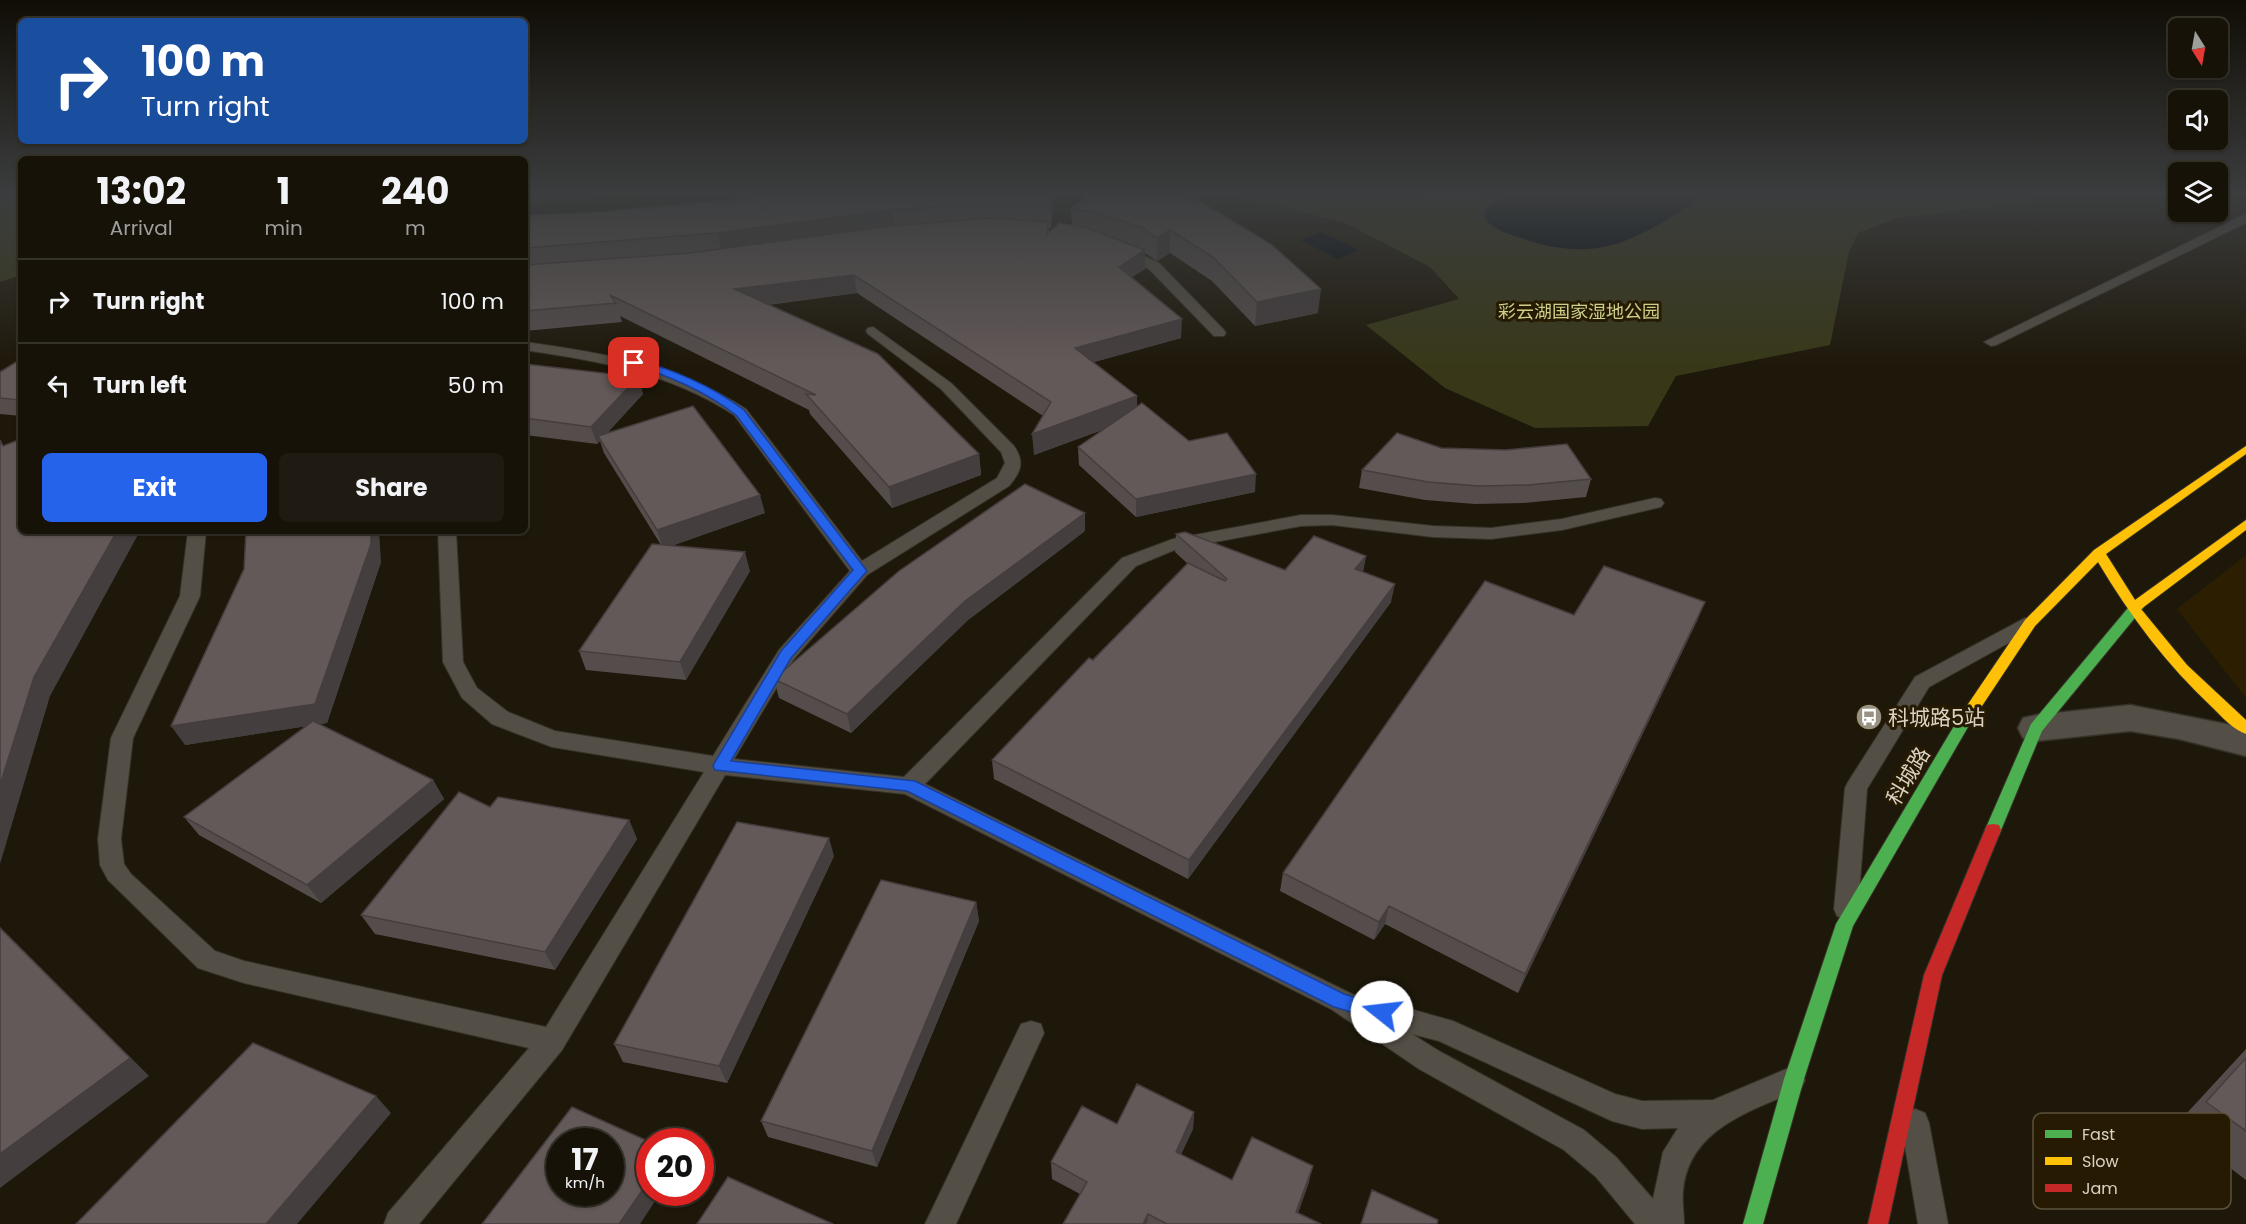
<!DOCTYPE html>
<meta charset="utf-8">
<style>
body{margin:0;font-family:Poppins,"Noto Sans SC",sans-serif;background:#1f1b12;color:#f1f3f6;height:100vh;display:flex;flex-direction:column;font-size:22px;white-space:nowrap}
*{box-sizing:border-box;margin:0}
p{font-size:20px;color:#9e9e9c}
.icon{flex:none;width:33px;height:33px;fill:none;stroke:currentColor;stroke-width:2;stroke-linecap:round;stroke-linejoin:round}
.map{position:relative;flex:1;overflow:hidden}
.sheet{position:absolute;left:18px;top:156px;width:510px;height:378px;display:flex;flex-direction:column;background:#161208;border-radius:9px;box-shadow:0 2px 4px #0004,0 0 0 2px #353229}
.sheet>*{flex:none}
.top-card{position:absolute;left:18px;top:18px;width:510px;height:126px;border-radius:9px;box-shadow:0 2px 4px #0004,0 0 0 2px #353229;background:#1a4fa0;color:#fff;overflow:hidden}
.needle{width:39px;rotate:169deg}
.controls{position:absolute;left:2168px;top:18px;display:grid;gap:12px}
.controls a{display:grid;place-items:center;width:60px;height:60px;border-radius:9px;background:#161208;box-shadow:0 2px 4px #0004,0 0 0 2px #353229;font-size:30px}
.speed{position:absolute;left:546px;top:1128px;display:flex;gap:12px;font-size:30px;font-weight:700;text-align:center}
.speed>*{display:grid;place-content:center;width:78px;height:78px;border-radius:50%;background:#161208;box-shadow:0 2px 4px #0004,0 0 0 2px #353229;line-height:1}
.speed small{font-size:15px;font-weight:400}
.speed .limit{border:9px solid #d22;background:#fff;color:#111}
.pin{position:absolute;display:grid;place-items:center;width:51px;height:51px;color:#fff;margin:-26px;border-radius:12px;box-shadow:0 3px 9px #0006}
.me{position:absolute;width:66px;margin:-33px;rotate:286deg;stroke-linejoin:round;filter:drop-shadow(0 0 4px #0008)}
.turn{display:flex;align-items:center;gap:21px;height:126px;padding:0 24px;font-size:27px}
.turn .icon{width:78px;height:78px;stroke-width:2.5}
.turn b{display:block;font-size:42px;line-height:51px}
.eta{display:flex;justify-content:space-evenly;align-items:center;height:102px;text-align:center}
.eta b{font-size:36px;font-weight:700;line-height:42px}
.cta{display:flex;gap:12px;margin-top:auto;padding:12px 24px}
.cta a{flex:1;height:69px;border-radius:9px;background:#2563eb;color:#fff;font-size:24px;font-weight:700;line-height:69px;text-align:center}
.cta a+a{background:#1f1b12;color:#f1f3f6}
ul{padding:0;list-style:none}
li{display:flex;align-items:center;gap:18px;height:84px;padding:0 24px;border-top:2px solid #353229}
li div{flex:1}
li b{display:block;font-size:22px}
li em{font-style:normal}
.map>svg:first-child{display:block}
.built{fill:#2c1f01}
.green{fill:#383819}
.water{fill:#030b14}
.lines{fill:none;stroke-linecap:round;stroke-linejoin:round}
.lane-casing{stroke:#373229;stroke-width:2}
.street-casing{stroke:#373229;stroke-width:3}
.fast-casing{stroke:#373229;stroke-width:2}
.slow-casing{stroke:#373229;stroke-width:2}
.jam-casing{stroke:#373229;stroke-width:2}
.path{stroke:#555148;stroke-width:2;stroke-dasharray:4.5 2;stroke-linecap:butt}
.lane{fill:#544f46;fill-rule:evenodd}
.street{fill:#544f46;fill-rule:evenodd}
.fast{fill:#4caf50;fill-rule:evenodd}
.slow{fill:#ffc107;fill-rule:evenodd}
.jam{fill:#c62828;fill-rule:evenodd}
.wall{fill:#554d4c}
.shaded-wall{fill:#453e3e}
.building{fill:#635958;stroke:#453e3e;stroke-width:1.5;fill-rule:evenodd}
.route{fill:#2563eb;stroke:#184099;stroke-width:1.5}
.labels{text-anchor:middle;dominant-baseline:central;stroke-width:6;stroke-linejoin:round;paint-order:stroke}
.far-park-label{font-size:18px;fill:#ccd08a;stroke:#261b02}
.poi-label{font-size:21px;fill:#dad3c4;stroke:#261b02;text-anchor:start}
.street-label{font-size:21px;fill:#dad3c4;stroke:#261b02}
.key{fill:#261b02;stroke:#5c523c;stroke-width:1.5}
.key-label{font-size:16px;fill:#dad3c4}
</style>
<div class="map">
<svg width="2246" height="1224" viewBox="0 0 2246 1224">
<rect width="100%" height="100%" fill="#1e180a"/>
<path class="built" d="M2246,555V698L2177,609Z"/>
<path class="green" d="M0,195H21V275L0,282Z
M525,195H698L539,202L525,201Z
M1210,195H2045L2023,203L1897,218L1858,233L1849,252L1830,345L1676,376L1648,426L1535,428L1445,388L1366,325L1459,299L1430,267L1343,222L1273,204Z"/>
<path class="water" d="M1509,195H1703C1643,238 1599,265 1524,239C1509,234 1495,231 1484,218L1485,209Z
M1321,232L1359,250L1338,259L1300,240Z"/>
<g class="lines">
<defs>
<path id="lane" d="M2246,214V223L1996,345L1991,346L1984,342Z
M1123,246L1159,263L1224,330L1226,333L1224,336H1214L1149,269L1118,253V247Z
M873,327L951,383L1014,446C1025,462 1021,472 1009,486L867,575L793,660L734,759L904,777L1122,558L1173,539L1301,515H1332L1433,526L1491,528L1562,519L1655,498L1661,499L1664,503L1661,507L1562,530L1491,539L1433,537L1332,525L1301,526L1177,549L1136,566L925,784L1354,995L1357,994L1453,1021L1615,1094L1642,1101L1713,1100L1791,1067L1801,1071L1805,1080L1801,1089C1752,1111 1688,1128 1683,1192C1682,1202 1684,1213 1684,1224H1635L1596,1177L1564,1150L1419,1069L1331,1009L905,794L725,775L562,1050L419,1224H384L388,1213L529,1048L244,983L198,968L108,880L100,865L98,839L111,738L180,596L188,531H206L200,596L133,738L121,839L124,864L131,874L215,951L244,961L546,1027L704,772L552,747L492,724L462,698L443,662L438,531H456L463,662L477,688L508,712L555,731L713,756L779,650L850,571L734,415C667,372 603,362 525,350V342C604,353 678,365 746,409L862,561L997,478L1005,463L1001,452L941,389L868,334L866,331L868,328ZM1412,1034L1439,1041L1612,1121L1642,1129L1678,1128L1663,1152L1653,1199L1616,1157L1584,1130L1439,1051Z
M2025,618L2032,620L2035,625L2032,630L1929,687L1867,789L1858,909L1855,916L1846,920L1837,916L1834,909L1845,788L1848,782L1915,677Z
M1031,1021L1041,1024L1044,1033L956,1224H925L1021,1024Z
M1915,1109L1925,1113L1929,1123L1948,1224H1918L1901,1123L1905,1113Z"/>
<path id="street" d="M2130,705L2246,728V756L2179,739L2130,731L2036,741L2023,738L2018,728L2023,718L2036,715Z"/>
<path id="fast" d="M2138,601L2145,605L2143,608L2042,731L1999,835L1993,836L1987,835L1985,830L2031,724L2133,602Z
M1965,715L1970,716L1972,720L1853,926L1804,1079L1763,1224H1743L1784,1079L1836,924L1960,716Z"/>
<path id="slow" d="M2246,446V454L2106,554L2135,600L2246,520V530L2141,609L2187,665L2246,720V734C2234,730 2222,717 2213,708C2167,665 2130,616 2098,562L2035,626L1970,724H1960L1958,720L1960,716L2025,620L2094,550Z"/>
<path id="jam" d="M1993,824L1999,825L2001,830L1942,975L1888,1224H1868L1924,975L1985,830L1987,825Z"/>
</defs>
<use href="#lane" class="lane-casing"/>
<use href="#street" class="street-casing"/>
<use href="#fast" class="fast-casing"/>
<use href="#slow" class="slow-casing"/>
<use href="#jam" class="jam-casing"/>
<path class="path" d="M1419,195L1431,199L1479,195"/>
<use href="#lane" class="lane"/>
<use href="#street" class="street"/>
<use href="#fast" class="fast"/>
<use href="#slow" class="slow"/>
<use href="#jam" class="jam"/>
</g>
<path class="wall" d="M1175,195L1318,313L1255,326L1212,281L1170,253L1157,261L1145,253V269L1132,277L1181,338L1094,362L1137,396V407L1255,492L1136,517L1079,465L1078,447L1105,429L1034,455L1043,416L857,293L768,305L979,454L981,475L892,508L810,414L809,410L620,316L622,322L525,331V220L1054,198L1051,228H1049V232L1072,225L1071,209Z
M21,359V416L0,414V372Z
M525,364L638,377L643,394L607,433L765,513L671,546L750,571L686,680L586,670L579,651L661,545L604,453L600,441L597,444L525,435Z
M1441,448L1591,479L1586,497L1523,503L1475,504L1425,500L1359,488L1362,470Z
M1085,531L968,620L851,733L779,698L774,679Z
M1176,534L1285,570L1366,556L1363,572L1391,602L1188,879L994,779L992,760L1188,564L1175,552Z
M381,562L327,723L319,724L433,780L444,799L321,903L199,835L184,817L307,726L185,745Z
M1705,602L1697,621L1518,993L1385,924L1374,940L1280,891L1283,873L1574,615Z
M490,807L629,820L637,839L555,970L375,934L361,915Z
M834,856L727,1083L623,1062L614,1044Z
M976,902L979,921L877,1167L768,1137L761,1121Z
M2246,1049V1180L2175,1126Z
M1194,1112L1193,1129L1181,1154L1232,1180L1309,1182L1298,1213L1321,1224H1063L1080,1194L1052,1179L1051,1162L1117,1124Z"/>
<path class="shaded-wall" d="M1051,195H1054V198L1051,228L1050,206Z
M892,210L895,233L723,256L717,233Z
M1170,230V253L1157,261V238Z
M1145,250V269L1119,285V267Z
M854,275L857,293L738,308L734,289Z
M1321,289L1318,313L1255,326L1257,302Z
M1182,319L1181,338L1076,367L1075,348Z
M638,377L643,394L601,440L598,436L600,441L597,444L591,427Z
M1137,396V417L1034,455L1032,434Z
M979,454L981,475L892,508L889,487Z
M1256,474L1255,492L1136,517V499Z
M760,495L765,513L663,549L657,530Z
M1085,513V531L968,620L851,733L847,714L965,601Z
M117,531H140L50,696L0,864V785L34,677Z
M371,531H379L381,562L327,723L185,745L171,726Z
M745,552L750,571L686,680L680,662Z
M1366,556L1362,574L1355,569Z
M1395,584L1391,602L1188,879L1189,860Z
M1705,602L1697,621L1518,993L1525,974Z
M433,780L444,799L321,903L307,885Z
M629,820L637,839L555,970L545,952Z
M829,838L834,856L727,1083L719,1066Z
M976,902L979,921L877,1167L872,1151Z
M1389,906L1385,924L1374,940L1379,922Z
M0,927L149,1076L0,1188Z
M376,1096L391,1113L297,1224H266Z
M1194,1112L1193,1129L1175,1168L1176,1152Z
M1313,1166L1309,1182L1294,1224L1296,1212Z
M650,1179V1192H661L640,1224H619Z
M1148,1214L1147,1224H1143Z"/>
<path class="building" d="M782,195H1051L1050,206L995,203L892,210L717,233L525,248V220H529L531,215L588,213Z
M1088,195H1175L1196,199L1271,244L1321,289L1257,302L1213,257L1170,230L1157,238L1143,228L1094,212L1071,209Z
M991,218L1048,222L1047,234L1059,223L1087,228L1145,250L1119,267L1182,319L1075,348L1137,396L1032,434L1051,402L854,275L734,289L878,354L979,454L889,487L806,394L816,395L610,295L616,303L525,311V265L690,253L891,226Z
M21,359V400L0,398V372Z
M525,364L638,377L591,427L525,418Z
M1142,403L1189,441L1227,433L1256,474L1136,499L1078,447Z
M693,406L760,495L657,530L598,436Z
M1397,433L1441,448L1506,450L1567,444L1591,479L1528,485L1479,486L1428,482L1362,470Z
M21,439V531H117L34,677L0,785V440L3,446Z
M1025,484L1085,513L965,601L847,714L774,679L899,571Z
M246,531H371V544L315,704L171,726L244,569Z
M1185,532L1285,570L1314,536L1366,556L1355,569L1395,584L1189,860L992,760L1089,658L1093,660L1188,563L1225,581L1227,579L1176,534Z
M652,544L745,552L680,662L579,651Z
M1604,566L1705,602L1525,974L1389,906L1379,922L1283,873L1485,581L1574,615Z
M313,721L433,780L307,885L184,817Z
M459,792L490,807L498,797L629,820L545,952L361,915Z
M737,822L829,838L719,1066L614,1044Z
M881,880L976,902L872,1151L761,1121Z
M0,928L130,1058L0,1154Z
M253,1043L376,1096L266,1224H76Z
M2246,1058V1131L2206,1102Z
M1137,1084L1194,1112L1176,1152L1232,1180L1252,1137L1313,1166L1296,1212L1321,1224H1167L1148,1214L1143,1224H1063L1087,1182L1051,1162L1082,1106L1117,1124Z
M572,1107L650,1142V1179L619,1224H482ZM560,1142H610V1192H560Z
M728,1177L833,1224H697Z
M1372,1190L1438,1220L1437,1224H1361Z"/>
<linearGradient id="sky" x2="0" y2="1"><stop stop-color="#100d06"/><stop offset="0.53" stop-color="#3b3d3e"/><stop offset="1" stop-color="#3b3d3e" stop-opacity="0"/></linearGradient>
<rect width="2246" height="366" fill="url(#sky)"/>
<path class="route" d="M634,360C672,368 713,387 744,410L867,571L791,658L731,761L915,781L1344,994L1388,1007L1391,1012L1388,1018L1382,1021L1334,1007L907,791L715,770L713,766L715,762L781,651L853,570L736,415C706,392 667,374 630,365L628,363Z"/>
<defs>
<symbol id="bus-disc" viewBox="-11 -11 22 22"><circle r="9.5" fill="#989283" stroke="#261b02"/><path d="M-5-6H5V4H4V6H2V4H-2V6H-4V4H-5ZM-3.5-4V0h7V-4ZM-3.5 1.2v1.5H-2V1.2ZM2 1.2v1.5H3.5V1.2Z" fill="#fff"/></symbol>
</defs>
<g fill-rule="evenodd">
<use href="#bus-disc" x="1854" y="702" width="30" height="30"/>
</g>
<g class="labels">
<g class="far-park-label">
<text x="1579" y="311">彩云湖国家湿地公园</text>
</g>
<g class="poi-label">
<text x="1888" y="717">科城路5站</text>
</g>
<g class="street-label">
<text transform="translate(1908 776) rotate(-59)">科城路</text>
</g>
</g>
<rect x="2033" y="1113" width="198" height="96" rx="9" class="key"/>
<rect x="2045" y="1130" width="27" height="8" fill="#4caf50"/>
<rect x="2045" y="1157" width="27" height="8" fill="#ffc107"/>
<rect x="2045" y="1184" width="27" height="8" fill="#c62828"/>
<g class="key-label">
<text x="2082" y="1140">Fast</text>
<text x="2082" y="1167">Slow</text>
<text x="2082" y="1194">Jam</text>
</g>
</svg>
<div class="controls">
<a><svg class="needle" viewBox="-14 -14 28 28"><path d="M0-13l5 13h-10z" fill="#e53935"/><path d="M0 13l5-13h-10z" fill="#9e9e9c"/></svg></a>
<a><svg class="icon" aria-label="sound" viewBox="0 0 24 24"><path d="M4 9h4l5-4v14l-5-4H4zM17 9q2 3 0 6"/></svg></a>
<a><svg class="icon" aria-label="layers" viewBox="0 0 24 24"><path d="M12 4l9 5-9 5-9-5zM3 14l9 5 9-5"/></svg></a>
</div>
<div class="speed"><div>17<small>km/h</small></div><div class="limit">20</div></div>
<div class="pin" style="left:634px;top:363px;background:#d93025"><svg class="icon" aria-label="arrive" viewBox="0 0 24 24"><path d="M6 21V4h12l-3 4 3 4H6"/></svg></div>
<svg class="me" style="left:1382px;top:1012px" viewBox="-20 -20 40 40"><circle r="19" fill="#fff"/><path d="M0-13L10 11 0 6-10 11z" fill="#2563eb"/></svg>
<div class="top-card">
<div class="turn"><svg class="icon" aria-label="right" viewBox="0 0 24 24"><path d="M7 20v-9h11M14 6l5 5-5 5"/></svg><div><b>100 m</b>Turn right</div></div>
</div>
<section class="sheet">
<div class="eta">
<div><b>13:02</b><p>Arrival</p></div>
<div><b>1</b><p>min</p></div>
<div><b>240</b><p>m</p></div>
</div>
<ul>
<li><svg class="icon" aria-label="right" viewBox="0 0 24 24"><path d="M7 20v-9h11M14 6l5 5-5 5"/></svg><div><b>Turn right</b></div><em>100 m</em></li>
<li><svg class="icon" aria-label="left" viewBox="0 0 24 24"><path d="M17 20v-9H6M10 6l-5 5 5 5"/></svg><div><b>Turn left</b></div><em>50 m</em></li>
</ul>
<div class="cta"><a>Exit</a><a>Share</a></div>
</section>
</div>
